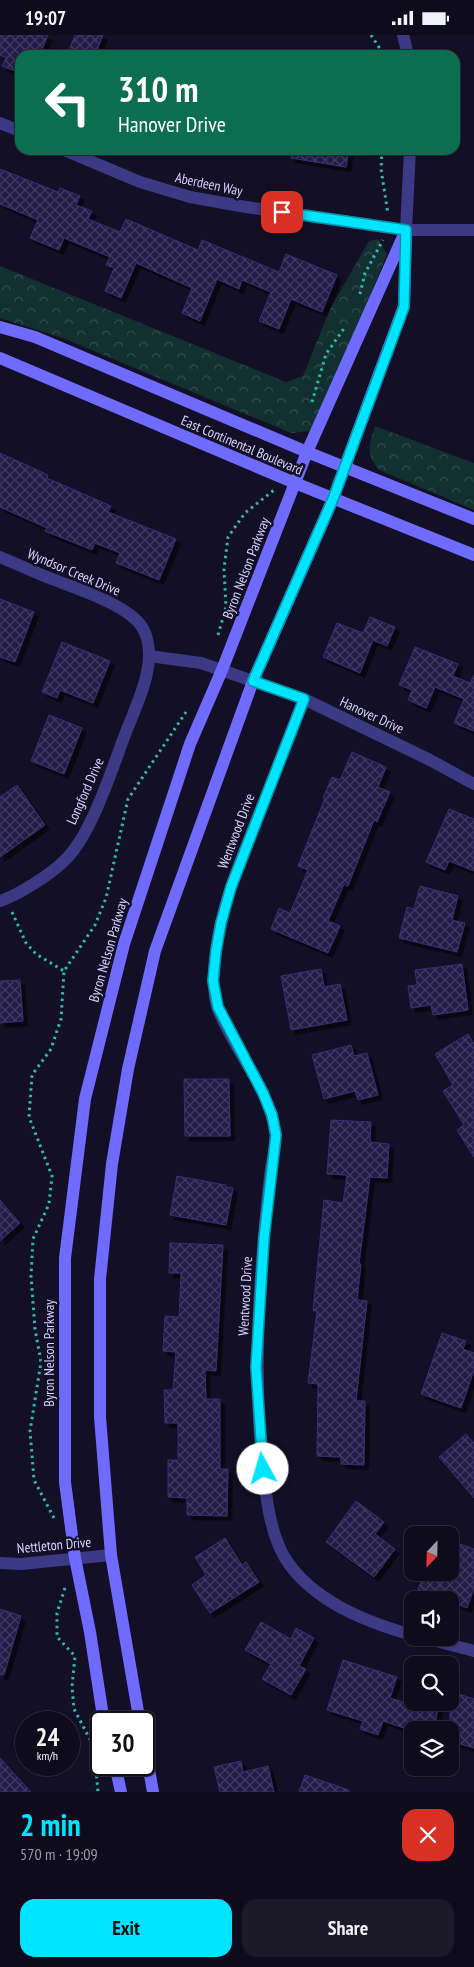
<!DOCTYPE html>
<meta charset="utf-8">
<style>
body{margin:0;font-family:"PT Sans Narrow",sans-serif;background:#1c1929;color:#f1f3f6;height:100vh;display:flex;flex-direction:column;font-size:19px;white-space:nowrap}
*{box-sizing:border-box;margin:0}
p{font-size:16px;color:#9b9ba3}
.icon{flex:none;width:28px;height:28px;fill:none;stroke:currentColor;stroke-width:2;stroke-linecap:round;stroke-linejoin:round}
.map{position:relative;height:1757px;overflow:hidden}
.panel{display:flex;flex-direction:column;background:#0e0b1c;flex:1}
.panel>*{flex:none}
.top-card{position:absolute;left:15px;top:15px;width:445px;height:105px;border-radius:15px;box-shadow:0 1px 4px #0004,0 0 0 1px #2e2b3b;background:#0b6e4f;color:#fff;overflow:hidden}
.needle{width:32px;rotate:202deg}
.fabs{position:absolute;left:404px;top:1491px;display:grid;gap:10px}
.fabs a{display:grid;place-items:center;width:55px;height:55px;border-radius:10px;background:#0e0b1c;box-shadow:0 1px 4px #0004,0 0 0 1px #2e2b3b;font-size:25px}
.speed{position:absolute;left:15px;top:1676px;display:flex;gap:10px;font-size:25px;font-weight:700;text-align:center}
.speed>*{display:grid;place-content:center;width:65px;height:65px;border-radius:50%;background:#0e0b1c;box-shadow:0 1px 4px #0004,0 0 0 1px #2e2b3b;line-height:1}
.speed small{font-size:12px;font-weight:400}
.speed .limit{border:2px solid #111;border-radius:8px;background:#fff;color:#111}
.pin{position:absolute;display:grid;place-items:center;width:42px;height:42px;color:#fff;margin:-21px;border-radius:10px;box-shadow:0 2px 8px #0006}
.me{position:absolute;width:55px;margin:-28px;rotate:354deg;stroke-linejoin:round;filter:drop-shadow(0 0 4px #0008)}
.turn{display:flex;align-items:center;gap:18px;height:105px;padding:0 20px;font-size:22px}
.turn .icon{width:65px;height:65px;stroke-width:2.5}
.turn b{display:block;font-size:35px;line-height:42px}
.round{display:grid;place-items:center;flex:none;width:52px;height:52px;border-radius:15px;background:#1c1929}
.overview{display:flex;align-items:center;justify-content:space-between;height:85px;padding:0 20px}
h1{font-size:30px;font-weight:600;line-height:38px;color:#00e5ff}
.cta{display:flex;gap:10px;margin-top:auto;padding:10px 20px}
.cta a{flex:1;height:58px;border-radius:15px;background:#00e5ff;color:#111;font-size:20px;font-weight:600;line-height:58px;text-align:center}
.cta a+a{background:#1c1929;color:#f1f3f6}
.status{display:flex;justify-content:space-between;align-items:center;height:35px;padding:0 25px;background:#0e0b1c;direction:ltr}
.status svg{height:14px;fill:currentColor}
.map>svg:first-child{display:block}
.park{fill:url(#park-crowns)}
.building{fill:url(#building-cross-hatch);stroke:#3b2d73;filter:url(#shadow)}
.lines{fill:none;stroke-linecap:round;stroke-linejoin:round}
.path{stroke:#2fb8b0;stroke-width:3;stroke-dasharray:2.5 4;stroke-linecap:butt}
.street{stroke:#3d3a85;stroke-width:12}
.secondary{stroke:#6f6bff;stroke-width:12}
.route-casing{stroke:#0095a6;stroke-width:12}
.route{stroke:#00e5ff;stroke-width:9}
.labels{text-anchor:middle;dominant-baseline:central;stroke-width:5;stroke-linejoin:round;paint-order:stroke}
.street-label{font-size:14px;fill:#d9d4ff;stroke:#130f26}
</style>
<div class="status"><b>19:07</b><svg viewBox="0 0 49 12"><path d="M0 12V9h3v3zM5 12V6h3v6zM10 12V3h3v9zM15 12V0h3v12zM26 1h20v11H26zM47 4h2v5h-2z"/></svg></div>
<div class="map">
<svg width="474" height="1757" viewBox="0 0 474 1757">
<defs>
<pattern id="park-crowns" width="20" height="18" patternUnits="userSpaceOnUse" patternTransform="scale(1.25)"><rect width="20" height="18" fill="#12302f"/><path d="M2 6a3 3 0 1 1 6 0M12 15a3 3 0 1 1 6 0" fill="none" stroke="#344d4e"/></pattern>
<pattern id="building-cross-hatch" width="8" height="8" patternUnits="userSpaceOnUse" patternTransform="scale(1.25)"><rect width="8" height="8" fill="#241b47"/><path d="M0 0l8 8M0 8l8-8" fill="none" stroke="#433b63"/></pattern>
<filter id="shadow"><feDropShadow dx="4.5" dy="4.5" stdDeviation="0" flood-color="#0009"/></filter>
</defs>
<rect width="100%" height="100%" fill="#130f26"/>
<path class="park" d="M378,204L387,219L319,386L311,396L291,398L65,304L0,283V231L286,347L303,341L330,274L369,206Z
M375,391L474,428V475L379,435C365,418 369,410 375,391Z"/>
<path class="building" d="M0,0H48L41,17L32,14L29,20H20V38L2,31L6,23L0,20Z
M75,0H103L95,20H67Z
M291,115H349L346,132L291,123Z
M0,134L58,157L60,153L80,161L76,170L92,176L88,184L120,197L126,184L198,215L202,205L279,237L286,219L337,240L322,277L291,264L279,294L259,286L271,257L242,245L239,254L217,244L200,286L182,278L192,253L136,228L121,263L105,256L114,233L106,230L110,222L64,203L59,215L30,203L38,185L0,169Z
M0,418L48,440L47,443L111,471L108,477L176,504L159,545L116,528L120,518L95,508L92,515L45,496L47,493L0,472Z
M0,564L34,577L15,627L0,622Z
M370,582L395,592L387,611L373,605L360,638L323,622L337,588L363,598Z
M62,607L110,626L93,668L60,655L57,663L42,657Z
M415,612L458,629L453,641L470,648L474,640V696L454,688L464,664L435,652L426,673L408,665L412,655L399,650Z
M49,680L82,693L64,739L31,726Z
M352,717L386,732L378,752L390,757L377,787L374,785L348,851L344,849L328,886L340,891L328,918L271,894L279,873L290,878L308,835L298,831L325,763H323L332,742L340,745Z
M17,750L45,790L0,822V762Z
M449,774L474,784V836L449,826L445,835L426,827Z
M420,851L458,861L452,885L465,888L457,917L399,903L407,872L414,874Z
M462,929L468,975L433,980L431,970L411,973L408,951L417,950L415,935Z
M321,934L324,952L340,949L347,985L291,995L281,941Z
M20,945L23,986L0,988V946Z
M468,999L474,1009V1122L457,1095L464,1090L443,1056L453,1050L435,1019Z
M351,1010L354,1021L367,1018L378,1060L358,1065L355,1056L324,1064L312,1020Z
M184,1044H229L230,1101H185Z
M331,1085L371,1087L370,1107L389,1109L387,1143L370,1142L359,1229H361L357,1265L367,1266L356,1366H365L364,1430L341,1429V1422L317,1421L318,1349L308,1348L317,1276H313L324,1165L343,1168L347,1140L327,1139Z
M177,1141L226,1150V1152L233,1153L226,1190L170,1180Z
M0,1165L20,1188L0,1206Z
M170,1208L223,1210L216,1336L205,1335L206,1364H220V1434H228L227,1481L187,1480V1463L168,1462V1425H178V1388H165L164,1355H173L176,1317L163,1316L165,1281L179,1282L181,1238H169Z
M442,1298L466,1306L463,1314L474,1318V1335L461,1373L421,1359Z
M466,1399L474,1408V1463L439,1422Z
M356,1466L384,1487L375,1499L395,1514L374,1542L326,1507Z
M225,1503L242,1530L246,1527L259,1547L210,1578L192,1550L206,1540L195,1522Z
M457,1508L474,1514V1553L467,1573L418,1554L425,1538H450V1528Z
M0,1574L21,1581L4,1640H0Z
M261,1587L291,1604L296,1593L314,1603L299,1631L306,1634L291,1660L262,1644L271,1629L245,1615Z
M343,1625L397,1642L390,1663L416,1671L417,1668H439L434,1695H410L383,1686L378,1700L360,1694L363,1686L327,1675Z
M450,1656L474,1664V1713L450,1706Z
M0,1723L31,1757H0Z
M241,1726L243,1737L268,1731L274,1757H220L214,1732Z
M305,1740L349,1755V1757H299Z"/>
<g class="lines">
<path class="path" d="M371,0L384,20
M382,115L381,134L388,179
M360,259L365,238L383,205
M312,367L326,319L345,292
M218,600L226,572L224,534L228,502L245,478L274,455
M12,877L26,908L36,919L64,936
M54,1483L34,1445L30,1396L41,1327L35,1294L31,1241L33,1204L49,1169L52,1141L29,1082L32,1040L51,1014L61,984L64,936L95,890L106,863L128,764L186,677
M65,1553L57,1578V1602L75,1621L72,1652L74,1674L94,1712L98,1757"/>
<path class="street" d="M403,0L408,20
M0,88L20,96
M64,115L140,147L190,162L246,172L406,195H474
M406,195L410,115
M0,522C14,528 28,534 42,540C68,551 127,568 142,592C149,603 150,619 148,632C145,654 134,676 126,697C112,733 92,800 64,826C50,840 18,860 0,866
M149,621L201,628L304,664L430,725L474,749
M304,664C287,707 271,749 254,792C238,832 221,873 216,917C213,935 212,956 218,974C234,1016 269,1051 275,1097C277,1109 273,1122 271,1133C268,1156 266,1179 264,1201C257,1281 254,1363 264,1442C267,1469 271,1499 285,1523C312,1566 366,1587 412,1600
M0,1528L21,1529L111,1520
M421,1602L474,1616"/>
<path class="secondary" d="M0,292L35,302L307,417L474,484
M0,323L295,448L474,520
M104,1688L90,1597L75,1523L65,1447V1223L85,1064L124,909L190,709L222,635L307,417L406,195
M140,1688L111,1520L100,1382V1244L112,1129L128,1034L155,916L253,646L333,464L404,271L406,200
M144,1706L153,1757
M115,1730L121,1757"/>
</g>
<g class="lines">
<defs>
<path id="route" d="M263,1434L256,1332L264,1203L276,1100L272,1080L263,1058L218,972L213,946L216,916L221,888L231,852L304,664L253,646L333,464L404,272L406,195L282,177"/>
</defs>
<use href="#route" class="route-casing"/>
<use href="#route" class="route"/>
</g>
<g class="labels">
<g class="street-label">
<text transform="translate(209 149) rotate(12)">Aberdeen Way</text>
<text transform="translate(242 410) rotate(23)">East Continental Boulevard</text>
<text transform="translate(246 533) rotate(-69)">Byron Nelson Parkway</text>
<text transform="translate(74 537) rotate(23)">Wyndsor Creek Drive</text>
<text transform="translate(372 680) rotate(25)">Hanover Drive</text>
<text transform="translate(85 756) rotate(-66)">Longford Drive</text>
<text transform="translate(236 796) rotate(-69)">Wentwood Drive</text>
<text transform="translate(108 915) rotate(-74)">Byron Nelson Parkway</text>
<text transform="translate(245 1261) rotate(-87)">Wentwood Drive</text>
<text transform="translate(49 1318) rotate(-90)">Byron Nelson Parkway</text>
<text transform="translate(54 1510) rotate(-5)">Nettleton Drive</text>
</g>
</g>
</svg>
<div class="fabs">
<a><svg class="needle" viewBox="-14 -14 28 28"><path d="M0-13l5 13h-10z" fill="#e53935"/><path d="M0 13l5-13h-10z" fill="#9b9ba3"/></svg></a>
<a><svg class="icon" aria-label="sound" viewBox="0 0 24 24"><path d="M4 9h4l5-4v14l-5-4H4zM17 9q2 3 0 6"/></svg></a>
<a><svg class="icon" aria-label="search" viewBox="0 0 24 24"><circle cx="10" cy="10" r="6"/><path d="M15 15l6 6"/></svg></a>
<a><svg class="icon" aria-label="layers" viewBox="0 0 24 24"><path d="M12 4l9 5-9 5-9-5zM3 14l9 5 9-5"/></svg></a>
</div>
<div class="speed"><div>24<small>km/h</small></div><div class="limit">30</div></div>
<div class="pin" style="left:282px;top:177px;background:#d93025"><svg class="icon" aria-label="arrive" viewBox="0 0 24 24"><path d="M6 21V4h12l-3 4 3 4H6"/></svg></div>
<svg class="me" style="left:263px;top:1434px" viewBox="-20 -20 40 40"><circle r="19" fill="#fff"/><path d="M0-13L10 11 0 6-10 11z" fill="#00e5ff"/></svg>
<div class="top-card">
<div class="turn"><svg class="icon" aria-label="left" viewBox="0 0 24 24"><path d="M17 20v-9H6M10 6l-5 5 5 5"/></svg><div><b>310 m</b>Hanover Drive</div></div>
</div>
</div>
<section class="panel">
<div class="overview"><div><h1>2 min</h1><p>570 m · 19:09</p></div><a class="round" style="background:#d93025;color:#fff"><svg class="icon" aria-label="close" viewBox="0 0 24 24"><path d="M6 6l12 12M18 6L6 18"/></svg></a></div>
<div class="cta"><a>Exit</a><a>Share</a></div>
</section>
